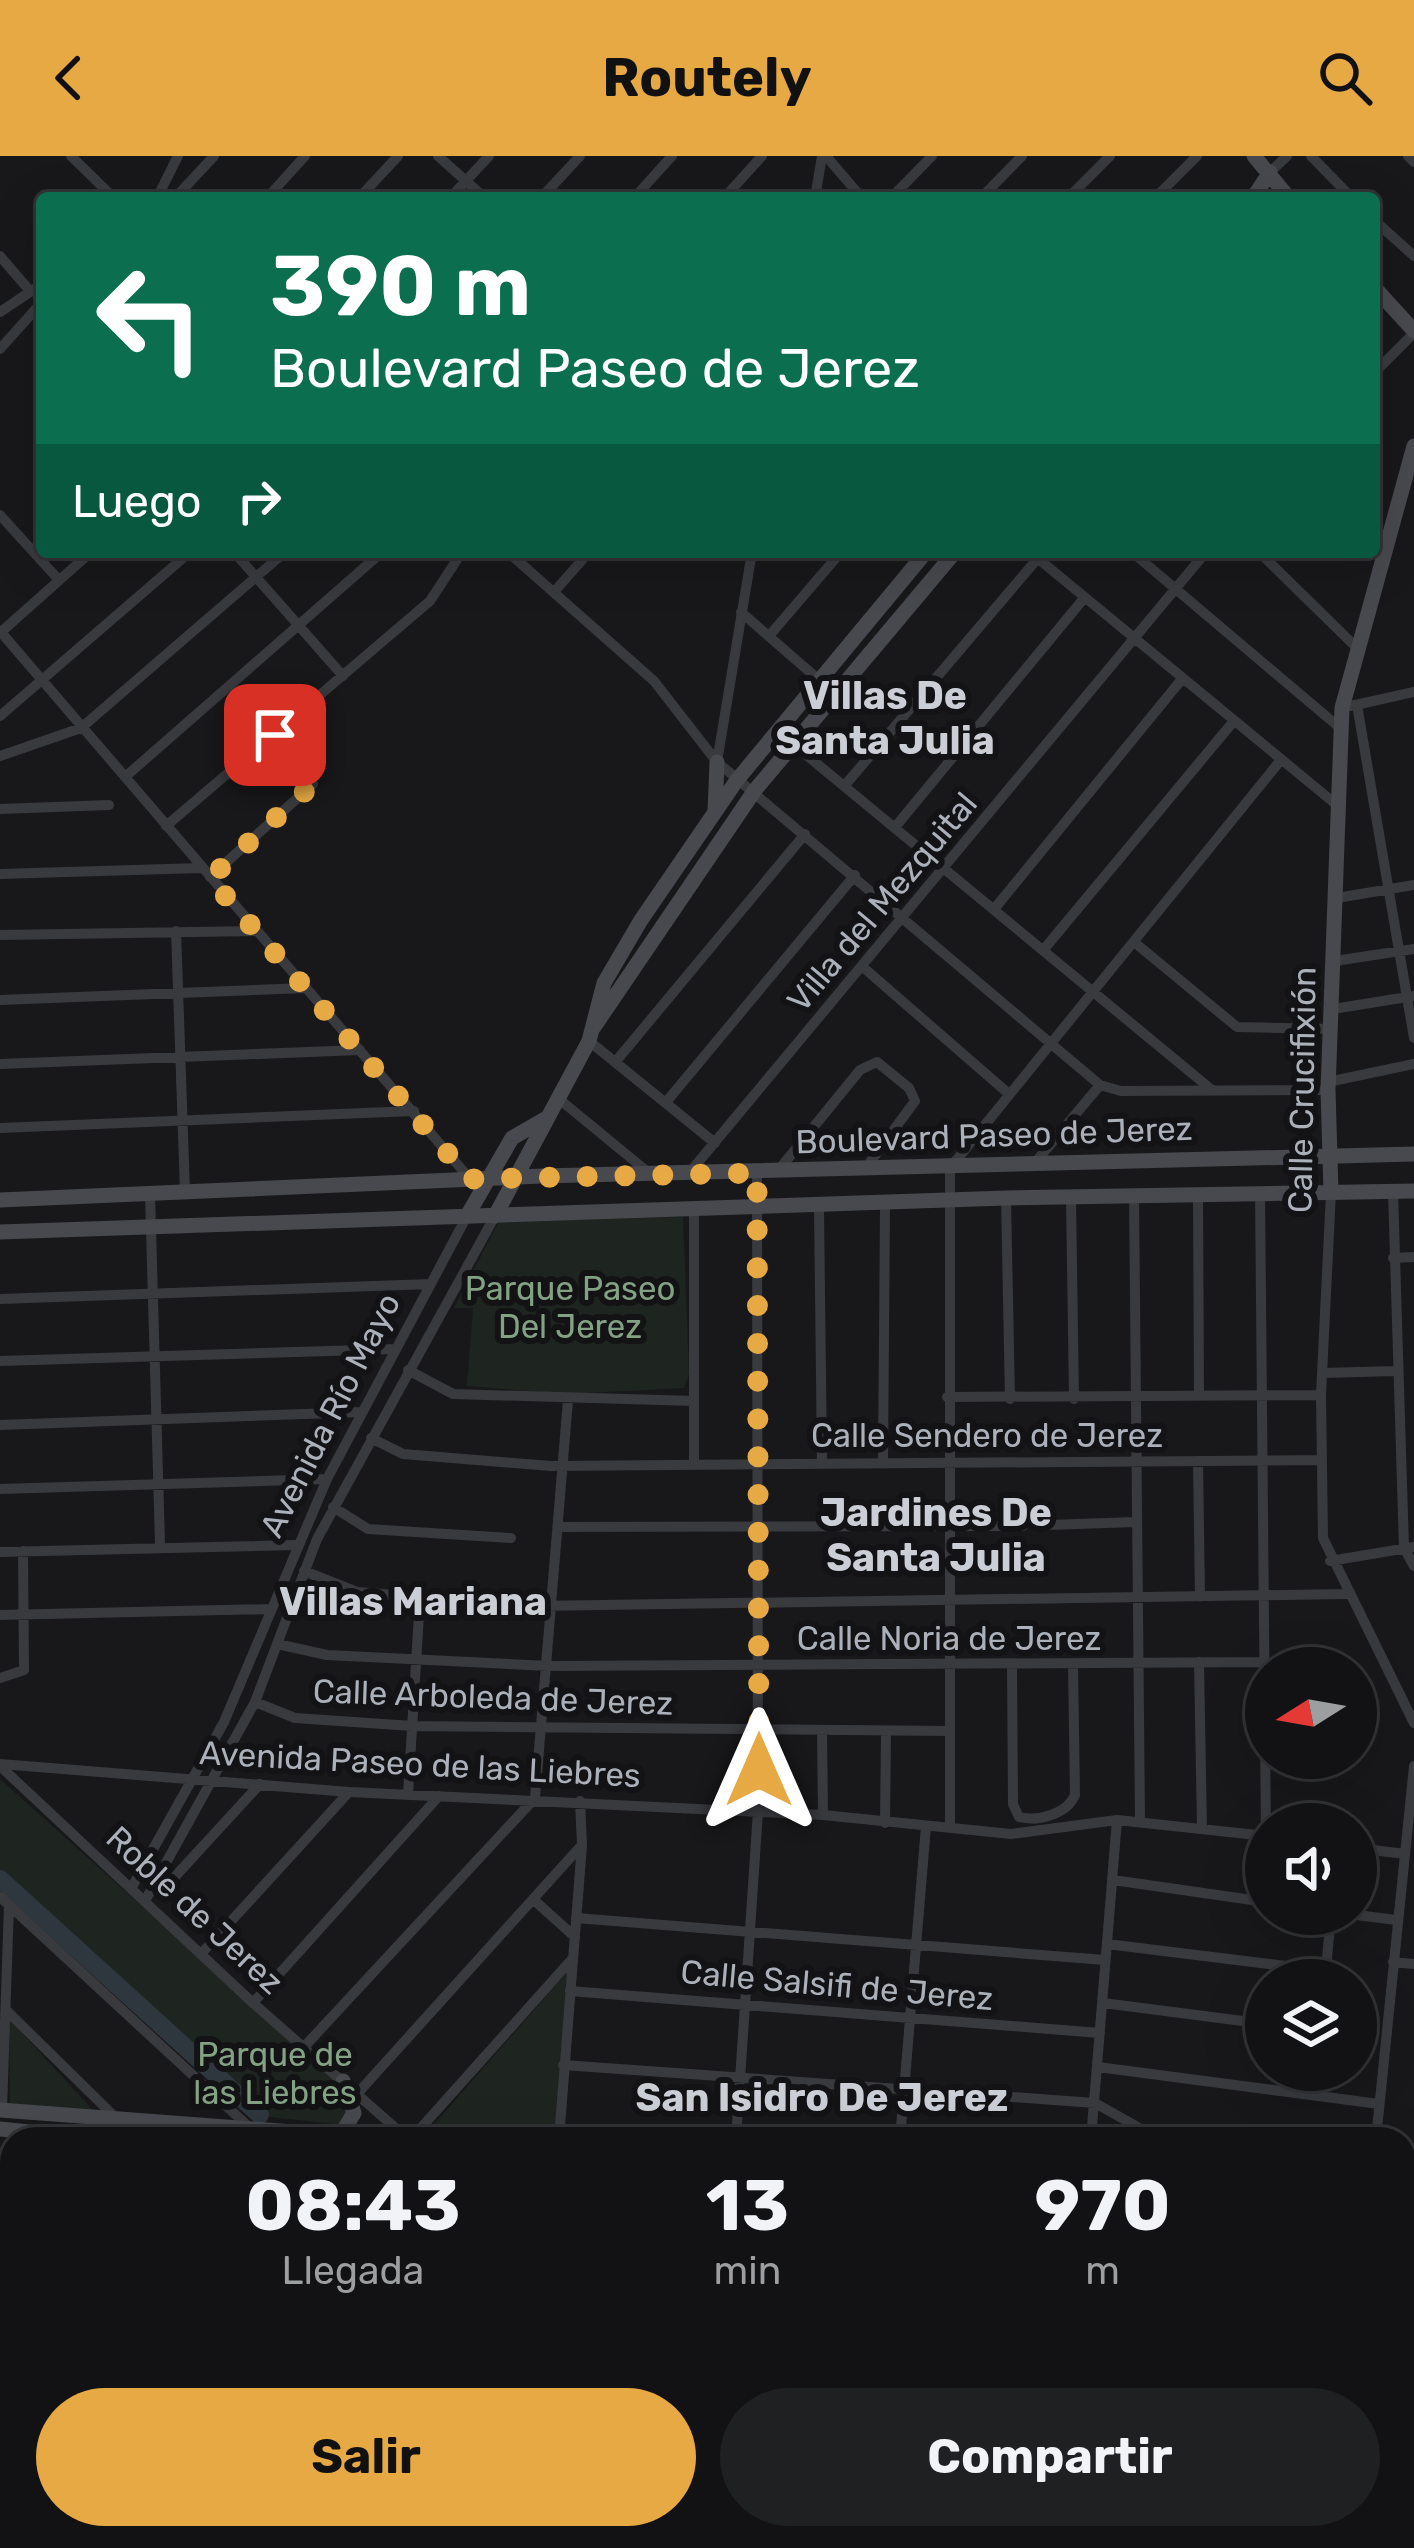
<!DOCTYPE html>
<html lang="es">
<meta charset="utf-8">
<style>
body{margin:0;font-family:Rubik,sans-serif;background:#1f2022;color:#f1f3f6;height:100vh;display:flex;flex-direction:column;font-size:45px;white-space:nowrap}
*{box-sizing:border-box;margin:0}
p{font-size:39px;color:#9c9ea0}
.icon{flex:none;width:66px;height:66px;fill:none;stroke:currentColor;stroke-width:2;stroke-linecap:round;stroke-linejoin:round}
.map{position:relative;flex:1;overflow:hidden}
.drawer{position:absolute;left:0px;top:1971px;width:1416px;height:423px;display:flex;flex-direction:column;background:#121214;border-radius:36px 36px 0 0;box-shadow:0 12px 48px #0002,0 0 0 3px #313234}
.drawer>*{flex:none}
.top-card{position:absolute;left:36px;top:36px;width:1344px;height:366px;border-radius:12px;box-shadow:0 12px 48px #0002,0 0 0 3px #313234;background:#0b6e4f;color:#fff;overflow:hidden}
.needle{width:78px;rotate:259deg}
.controls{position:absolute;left:1245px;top:1491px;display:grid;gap:24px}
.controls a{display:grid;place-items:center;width:132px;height:132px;border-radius:50%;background:#121214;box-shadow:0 12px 48px #0002,0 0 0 3px #313234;font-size:60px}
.pin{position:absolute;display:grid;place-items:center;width:102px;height:102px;color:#fff;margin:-51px;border-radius:24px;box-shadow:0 6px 18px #0006}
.me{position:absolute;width:132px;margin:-66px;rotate:0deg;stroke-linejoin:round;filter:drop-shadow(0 0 9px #0008)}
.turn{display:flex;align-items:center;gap:42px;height:252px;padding:0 36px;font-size:54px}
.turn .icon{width:156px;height:156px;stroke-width:2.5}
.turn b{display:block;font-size:84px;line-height:102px}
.then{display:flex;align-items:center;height:114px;padding:0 36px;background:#0003;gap:24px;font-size:45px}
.eta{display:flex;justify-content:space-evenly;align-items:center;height:204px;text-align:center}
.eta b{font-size:72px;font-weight:700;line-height:84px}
.button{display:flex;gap:24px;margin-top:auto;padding:24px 36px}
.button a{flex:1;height:138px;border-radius:72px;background:#e7a943;color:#111;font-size:48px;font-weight:700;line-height:138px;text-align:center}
.button a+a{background:#1f2022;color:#f1f3f6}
header{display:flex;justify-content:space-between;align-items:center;height:156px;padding:0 36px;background:#e7a943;color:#111;font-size:54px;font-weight:700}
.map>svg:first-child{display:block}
.green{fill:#1e241f}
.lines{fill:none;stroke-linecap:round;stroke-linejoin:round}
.river{stroke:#2e373d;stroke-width:18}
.street{stroke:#393a3e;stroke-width:10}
.secondary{stroke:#47494e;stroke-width:15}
.route{stroke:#e7a943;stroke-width:21;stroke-dasharray:0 37.8}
.labels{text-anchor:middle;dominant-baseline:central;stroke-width:12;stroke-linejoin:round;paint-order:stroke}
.street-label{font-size:33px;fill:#abb0b9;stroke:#131315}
.park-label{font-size:33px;fill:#83a284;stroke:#131315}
.quarter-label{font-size:39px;font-weight:bold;fill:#ccced5;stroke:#131315}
</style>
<header><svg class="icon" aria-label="back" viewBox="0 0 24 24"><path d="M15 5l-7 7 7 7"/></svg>Routely<svg class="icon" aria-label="search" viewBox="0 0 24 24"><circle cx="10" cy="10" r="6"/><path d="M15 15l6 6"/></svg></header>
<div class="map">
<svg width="1414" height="2392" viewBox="0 0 1414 2392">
<rect width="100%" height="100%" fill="#18181a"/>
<path class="green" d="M683,1061L689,1217L684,1232L566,1238L467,1230L473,1152H454L499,1065Z
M0,1623L339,1927L350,1943L343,1969L270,1961L0,1718Z
M571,1812L557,1981L428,1975Z
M9,1863L93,1954L10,1948Z"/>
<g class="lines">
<path class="river" d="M0,1723L260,1959
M465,2392V2382"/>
<path class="street" d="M71,0L114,42
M438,0L485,42
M826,0L862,42
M1311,0L1352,42
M1408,0L1414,6
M1270,16L1287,0
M157,42L178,0
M175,42L214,0
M267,42L305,0
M359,42L398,0
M450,42L489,0
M541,42L580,0
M634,42L672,0
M724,42L762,0
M815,42L822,0
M891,42L932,0
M981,42L1022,0
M1068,42L1110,0
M1155,42L1197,0
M1374,64L1414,100
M0,100L30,135
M0,156L42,128
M0,193L42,146
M1374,217L1414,177
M0,359L59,424
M234,396L343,520
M508,396L654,525L717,606L1100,929L1121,935L1328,934
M1030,396L1338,650
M1132,396L1340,572
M1259,396L1359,494
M554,436L589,396
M741,456L834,537
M0,475L470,1023
M1,476L91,396
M769,480L841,396
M1357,549L1414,882
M1351,550L1414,536
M0,560L190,396
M793,588L1212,934
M0,600L81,572L285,396
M717,606L752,396
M125,621L382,396
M846,628L1038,402
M0,653L109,649
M166,670L430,445L462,396
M896,670L1085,441
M0,718L201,712
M210,721L313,628L305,606L275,579
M1337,742L1414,729
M995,752L1182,523
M176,775L185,1036
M0,779L256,775
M1134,786L1237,871L1331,873
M1045,792L1233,566
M1335,805L1414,793
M864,812L1009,938
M0,844L305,832
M1333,853L1414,840
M589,885L715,987
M617,904L805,678
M0,908L360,894
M1328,926L1414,908
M559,943L649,1017
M667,945L855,719
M0,972L414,955
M1034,1008L1100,929
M690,1016L1206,396
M777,1016L860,914L877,906L909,932L915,945L865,1013
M1260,1036L1266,1680
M1331,1036L1321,1239L1323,1382L1414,1567
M1393,1036L1404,1392L1414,1410
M150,1038L160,1388
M1198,1038L1199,1239
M1134,1039L1140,1665
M1071,1041L1074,1243
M1006,1042L1010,1243
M819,1052L822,1306
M694,1055V1307
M1393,1102L1414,1101
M0,1143L431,1128
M0,1205L395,1193
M408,1214L453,1238L694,1245
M1322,1217L1396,1215
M947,1241L1321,1239
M0,1269L361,1256
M371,1282L403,1298L551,1310L1321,1304
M1198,1305L1200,1441
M883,1306L885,1051
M0,1333L327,1323
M333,1351L368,1373L511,1382
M1048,1369L1135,1366
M558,1371L1023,1370
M0,1396L295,1389
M1330,1405L1414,1391
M304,1415L357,1436L536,1450L1346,1438
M0,1459L271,1453
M277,1488L327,1499L548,1510L1263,1506
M1199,1506L1202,1672
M1012,1510L1013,1648L1019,1661C1038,1666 1067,1658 1075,1639L1073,1509
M0,1522L24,1514L23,1395
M255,1546L295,1562L412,1570L949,1575
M822,1575L823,1659
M0,1608L349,1636L823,1659L1011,1678L1117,1664L1266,1680
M0,1610L253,1847L408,1983
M408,1638L420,1442
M885,1667L886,1576
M950,1672V1012L1280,605
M1356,1692L1405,1698
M1113,1724L1266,1746
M132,1731L224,1566L327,1323L467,1060
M152,1736L170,1726L260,1628
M0,1741L262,1983
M146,1743L255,1546L317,1383L495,1060
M535,1745L575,1781
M1349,1758L1396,1764
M576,1762L1105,1804
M1107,1788L1326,1815
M201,1798L349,1636
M1393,1806L1414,1808
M1325,1824L1331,1758
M570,1835L1100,1877
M253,1847L439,1640
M1103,1847L1266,1868
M6,1854L115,1961
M304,1891L535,1642L568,1244
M563,1909L1095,1947L1159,1983
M1098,1911L1379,1948
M357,1938L580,1691
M1315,1939L1317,1914
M2,1954L9,1749
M411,1983L573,1802
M559,1983L582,1689L580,1645
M736,1983L758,1655L757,1017
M900,1983L926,1670
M1091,1983L1117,1664
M1376,1983L1414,1610
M0,2001L2,2151
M1404,2067L1414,2068
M0,2220L12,2219
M0,2284H12
M0,2347H12
M32,2382V2392
M89,2382L90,2392
M162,2382V2392
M235,2382L236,2392
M306,2382V2392
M625,2382L635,2392
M696,2382L706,2392
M818,2382L830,2392
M1013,2382V2392
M1137,2382V2392
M1199,2382V2392
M377,2392V2382
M445,2392V2382
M494,2392V2382
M567,2392V2382
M937,2392L938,2382
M1074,2392V2382
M1258,2392V2382
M1317,2392V2382"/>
<path class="secondary" d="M1254,0L1289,42
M1253,42L1270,16
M1374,131L1414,175
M715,655L717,606
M594,871L755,634L955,396
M1331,1036L1328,934L1342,552L1414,290
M0,1044L542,1020L1414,998
M467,1060L512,982L545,963
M495,1060L589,885L604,827L641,764L737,624L926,396
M0,1076L1006,1042L1414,1035
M0,1954L386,1983
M0,1973L99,1983
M340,1980L354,1957L343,1925
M1404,2203L1414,2206
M1404,2226L1414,2229
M1404,2315L1414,2388"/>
</g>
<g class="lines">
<path class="route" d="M275,579L305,606L313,628L210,722L470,1023L757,1017L759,1614"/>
</g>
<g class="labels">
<g class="street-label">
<text transform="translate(882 746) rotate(-50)">Villa del Mezquital</text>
<text transform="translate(1302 934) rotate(-89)">Calle Crucifixión</text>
<text transform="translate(994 979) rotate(-2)">Boulevard Paseo de Jerez</text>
<text transform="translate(330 1259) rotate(-63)">Avenida Río Mayo</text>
<text x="987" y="1279">Calle Sendero de Jerez</text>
<text x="949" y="1482">Calle Noria de Jerez</text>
<text transform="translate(493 1541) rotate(2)">Calle Arboleda de Jerez</text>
<text transform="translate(420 1608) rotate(3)">Avenida Paseo de las Liebres</text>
<text transform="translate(195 1754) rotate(43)">Roble de Jerez</text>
<text transform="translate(837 1829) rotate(5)">Calle Salsifi de Jerez</text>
</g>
<g class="park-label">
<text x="570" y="1132">Parque Paseo<tspan x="570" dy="38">Del Jerez</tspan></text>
<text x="275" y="1898">Parque de<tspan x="275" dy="38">las Liebres</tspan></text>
</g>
<g class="quarter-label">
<text x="885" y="540">Villas De<tspan x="885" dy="45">Santa Julia</tspan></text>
<text x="936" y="1357">Jardines De<tspan x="936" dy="45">Santa Julia</tspan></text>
<text x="413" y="1446">Villas Mariana</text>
<text x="822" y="1942">San Isidro De Jerez</text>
</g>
</g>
</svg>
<div class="controls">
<a><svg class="needle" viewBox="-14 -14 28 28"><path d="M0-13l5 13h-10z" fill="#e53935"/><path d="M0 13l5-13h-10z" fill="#9c9ea0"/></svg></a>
<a><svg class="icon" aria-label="sound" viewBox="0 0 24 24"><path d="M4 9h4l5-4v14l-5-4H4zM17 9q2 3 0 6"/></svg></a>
<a><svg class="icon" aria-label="layers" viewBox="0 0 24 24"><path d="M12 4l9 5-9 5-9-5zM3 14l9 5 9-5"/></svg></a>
</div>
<div class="pin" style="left:275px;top:579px;background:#d93025"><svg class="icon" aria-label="arrive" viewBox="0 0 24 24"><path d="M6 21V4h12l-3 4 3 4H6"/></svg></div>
<svg class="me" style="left:759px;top:1614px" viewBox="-20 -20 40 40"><path d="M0-17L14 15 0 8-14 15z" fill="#e7a943" stroke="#fff" stroke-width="4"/></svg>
<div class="top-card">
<div class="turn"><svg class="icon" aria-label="left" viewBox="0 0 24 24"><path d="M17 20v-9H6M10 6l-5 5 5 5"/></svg><div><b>390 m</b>Boulevard Paseo de Jerez</div></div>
<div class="then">Luego<svg class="icon" aria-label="right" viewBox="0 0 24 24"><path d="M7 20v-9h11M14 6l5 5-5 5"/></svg></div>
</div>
<section class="drawer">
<div class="eta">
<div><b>08:43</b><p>Llegada</p></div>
<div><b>13</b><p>min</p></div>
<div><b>970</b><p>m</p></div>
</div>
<div class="button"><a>Salir</a><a>Compartir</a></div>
</section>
</div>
